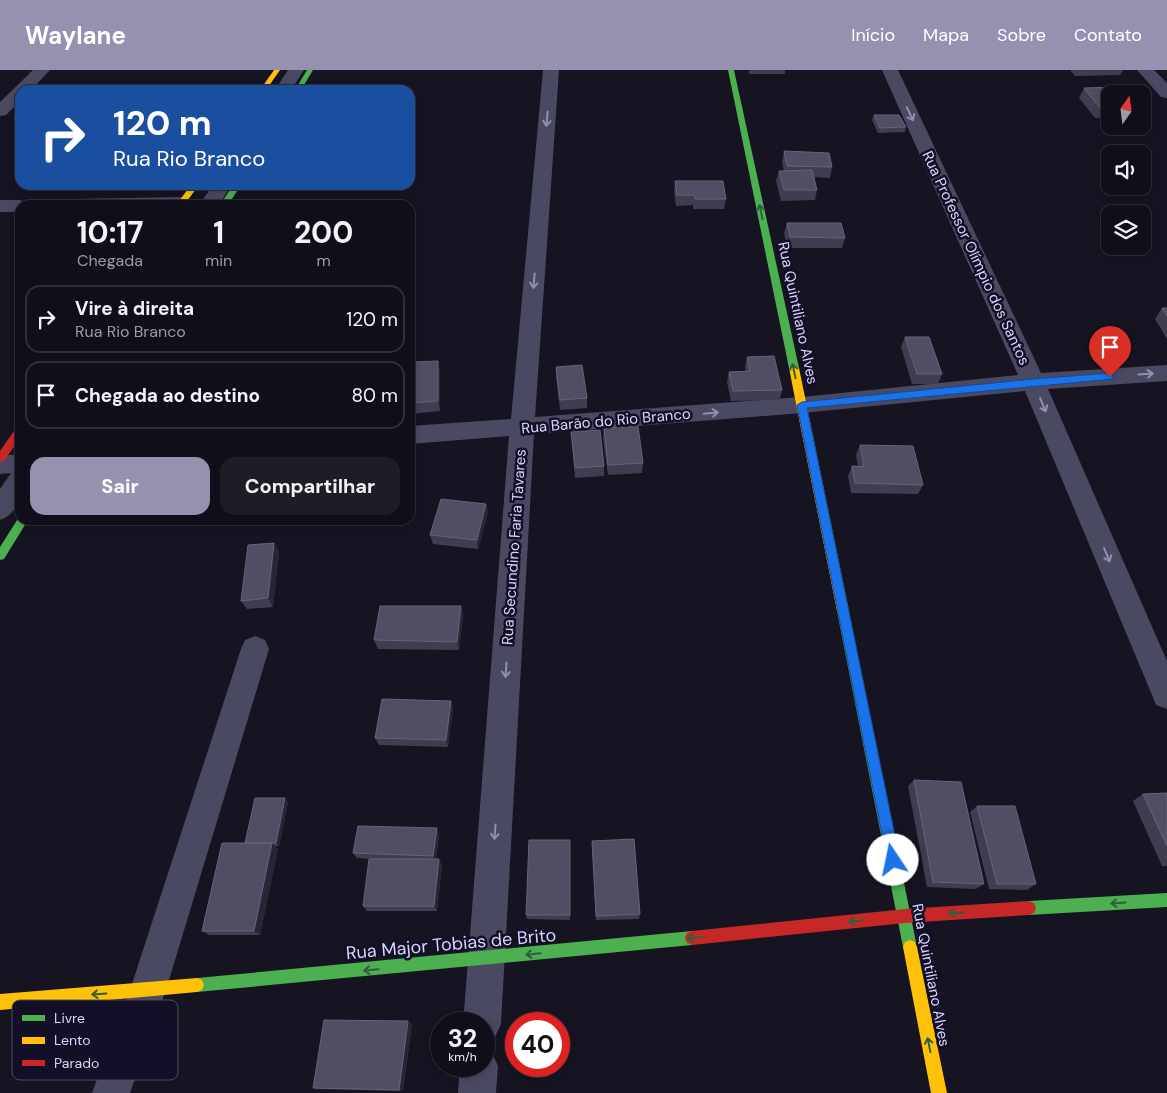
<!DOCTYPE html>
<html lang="pt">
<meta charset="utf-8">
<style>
body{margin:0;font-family:"DM Sans",sans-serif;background:#1e1d26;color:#f1f3f6;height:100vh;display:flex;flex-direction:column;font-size:19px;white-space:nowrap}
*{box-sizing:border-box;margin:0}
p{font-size:16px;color:#9c9ca2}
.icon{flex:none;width:28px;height:28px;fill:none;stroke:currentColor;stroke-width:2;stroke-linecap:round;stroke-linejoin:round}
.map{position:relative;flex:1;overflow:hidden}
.drawer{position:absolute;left:15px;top:130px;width:400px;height:325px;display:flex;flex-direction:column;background:#100f19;border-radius:15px;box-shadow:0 2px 8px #0003,0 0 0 1px #302f38}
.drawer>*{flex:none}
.banner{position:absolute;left:15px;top:15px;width:400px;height:105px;border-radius:15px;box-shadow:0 2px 8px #0003,0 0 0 1px #302f38;background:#1a4fa0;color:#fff;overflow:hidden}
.needle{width:32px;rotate:14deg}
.tools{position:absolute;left:1101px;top:15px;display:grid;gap:10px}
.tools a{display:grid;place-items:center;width:50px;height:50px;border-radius:10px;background:#100f19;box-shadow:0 2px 8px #0003,0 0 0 1px #302f38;font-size:25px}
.speed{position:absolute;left:430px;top:942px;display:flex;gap:10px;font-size:25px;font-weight:700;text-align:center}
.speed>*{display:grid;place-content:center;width:65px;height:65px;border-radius:50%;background:#100f19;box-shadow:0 2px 8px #0003,0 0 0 1px #302f38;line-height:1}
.speed small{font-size:12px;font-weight:400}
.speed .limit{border:8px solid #d22;background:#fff;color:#111}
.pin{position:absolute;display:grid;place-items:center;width:42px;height:42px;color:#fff;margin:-51px -21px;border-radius:50% 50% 50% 0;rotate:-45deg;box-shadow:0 0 5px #0007}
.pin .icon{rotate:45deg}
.me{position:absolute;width:55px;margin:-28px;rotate:349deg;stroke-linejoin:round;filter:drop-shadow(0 0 4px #0008)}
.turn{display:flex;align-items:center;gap:18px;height:105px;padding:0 15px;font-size:22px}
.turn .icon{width:65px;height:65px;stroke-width:2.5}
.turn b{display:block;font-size:35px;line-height:42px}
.eta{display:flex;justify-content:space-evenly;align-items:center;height:85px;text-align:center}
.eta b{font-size:30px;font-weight:700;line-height:35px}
.primary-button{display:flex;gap:10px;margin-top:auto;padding:10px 15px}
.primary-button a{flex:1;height:58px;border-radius:15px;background:#9591b1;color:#fff;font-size:20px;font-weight:700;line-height:58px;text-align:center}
.primary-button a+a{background:#1e1d26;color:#f1f3f6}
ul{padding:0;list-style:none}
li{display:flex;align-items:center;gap:15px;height:68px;margin:0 10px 8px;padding:0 5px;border:2px solid #302f38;border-radius:15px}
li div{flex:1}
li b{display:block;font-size:19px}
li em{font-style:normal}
header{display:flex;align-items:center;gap:30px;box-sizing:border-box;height:70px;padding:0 25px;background:#9591b1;color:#fff}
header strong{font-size:24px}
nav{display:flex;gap:28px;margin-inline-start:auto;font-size:18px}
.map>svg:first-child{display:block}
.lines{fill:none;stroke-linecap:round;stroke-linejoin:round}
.street{fill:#4a4962;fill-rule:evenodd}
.fast{fill:#4caf50;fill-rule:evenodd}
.slow{fill:#ffc107;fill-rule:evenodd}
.jam{fill:#c62828;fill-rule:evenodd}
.wall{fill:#403d50}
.shaded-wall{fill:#282635}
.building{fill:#504e63;stroke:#66637b}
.oneway{stroke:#928eb0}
.oneway2{stroke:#305f3b}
.route{fill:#1a73e8;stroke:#114b97}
.labels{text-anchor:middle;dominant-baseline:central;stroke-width:5;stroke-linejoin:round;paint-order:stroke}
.street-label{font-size:15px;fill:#d9d4ff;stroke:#130f26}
.near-street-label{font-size:18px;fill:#d9d4ff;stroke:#130f26}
.key{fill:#130f26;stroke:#4e4a67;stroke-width:1}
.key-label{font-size:14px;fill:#d9d4ff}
</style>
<header>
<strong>Waylane</strong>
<nav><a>Início</a><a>Mapa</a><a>Sobre</a><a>Contato</a></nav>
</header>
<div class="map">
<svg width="1167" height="1023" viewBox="0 0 1167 1023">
<rect width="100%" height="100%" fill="#161421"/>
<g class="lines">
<path class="street" d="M33,0H50L31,20H20V31L6,45L0,46V32Z
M288,0H304L291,20H275Z
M543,0H559L535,347L802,327L1018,305L882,0H898L1041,303L1167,295V311L1048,319L1167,591V639L1156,635L1152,625L1025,321L802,343L534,364L501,954L495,967L484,972V954H463L509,366L410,374V356L511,349Z
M1137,0H1154L1167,13V28L1161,27Z
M213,115H231L219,135H199Z
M182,127L189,129L192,133L190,135H63L66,131L73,129Z
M0,130H20L29,135H20V142H0Z
M20,384C20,407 27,441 0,450V419L11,403L0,404V386Z
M255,566L265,570L269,579L166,920L130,1023H92L130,920L241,579L245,570Z
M484,979L492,983L498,996L496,1023H458L460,996H484Z"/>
<path class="fast" d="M307,0H313L301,20H295Z
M728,0H734L799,298L794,301L789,298Z
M233,115H241L228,135H220Z
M19,447L20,450H28L4,489L0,490V477Z
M843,536L847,538L849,541L917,877L915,882L910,884L905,882L903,877L837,541L839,538Z
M1167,823V837L1029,845L1024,843L1022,838L1024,833L1029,831Z
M692,861L697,863L699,868L697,873L692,875L197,922L192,920L190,915L192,910L197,908Z"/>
<path class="slow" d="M274,0H280L266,20H260Z
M191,115H199L184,135H176Z
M794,295L799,298L849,541L847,544L843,546L839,544L837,541L789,298Z
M910,870L915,872L917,877L947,1023H931L903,877L905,872Z
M197,908L202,910L204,915L202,920L197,922L0,940V924Z"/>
<path class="jam" d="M20,357V368L4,391L0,392V381L16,358Z
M1029,831L1034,833L1036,838L1034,843L1029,845L905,853L692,875L687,873L685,868L687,863L692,861L905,839Z"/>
</g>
<path class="wall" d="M749,0H785V4H749Z
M1070,0H1123L1120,5L1075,6Z
M1084,18L1110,24V56L1103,48H1095L1079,28Z
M1142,43L1148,49L1142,59L1114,61L1110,56H1142Z
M874,45L906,57L905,62L878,63L872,50Z
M784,81L832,97L830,108L814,107L817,120L815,130L781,131L776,111L779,101H784L782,92Z
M675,111L726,129L724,139H693V135L676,136L674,122Z
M787,153L845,168L842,178H787L784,163Z
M1162,238H1167V269L1155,249Z
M905,267L942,304L938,314H912L901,277Z
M747,287L782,320L780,330L731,331L727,312L729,302L746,301L745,297Z
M556,297L587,328V338L560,340L556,307Z
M410,301H440V341L410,344Z
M604,358L643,393L642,403L608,405L603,368Z
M571,362L604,396V406L575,408Z
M860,375L923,415L918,424L851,423L848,406L852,396L858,397L856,385Z
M486,434L488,443L478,479L433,474L430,465Z
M274,473L279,482L273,537L247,539L241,531Z
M461,536L463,545L459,580L378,579L374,570Z
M451,631L453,638L448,677L379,675L375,668Z
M914,710L984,814L976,819L927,817L908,716Z
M1167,723V796H1162L1133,731L1143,724Z
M288,732L279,776H275L278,779L260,865H209L202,861L245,773Z
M977,736L1036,814L1027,820L989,819L970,742Z
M439,765L436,789L442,795L437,841H367L363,836L372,789L357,788L353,783Z
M592,771L640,844L639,849L596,850Z
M570,776V850L527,849L526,845Z
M412,954L403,1021L319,1019L313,1018Z"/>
<path class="shaded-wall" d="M438,291L440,301V341L438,331Z
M486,434L488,443L478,479L477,470Z
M274,473L279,482L273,537L268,528Z
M461,536L463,545L459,580L457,572Z
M451,631L453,638L448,677L446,670Z
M285,728L288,732L279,776L276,773Z
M437,758L439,765L436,791L433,786Z
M272,773L278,779L260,865L254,861Z
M439,789L442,795L437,841L434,836Z
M408,951L412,954L403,1021L399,1020Z"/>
<path class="building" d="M1119,17L1125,24H1110V40L1108,38H1100L1084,18Z
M1142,43L1148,49H1142Z
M874,45H899L906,57L880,58Z
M784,81L829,83L832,97L787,96Z
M812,100L817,120H784L779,101Z
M675,111H723L726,129H695L694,125H677Z
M787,153H841L845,168L790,167Z
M1162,238H1167V246Z
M905,267H929L942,304H917Z
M774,286L782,320L733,321L729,302L750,301L747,287Z
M438,291V331L410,333V301H412V292Z
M582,295L587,328L560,330L556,297Z
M638,356L643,393L608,395L604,358Z
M600,360L604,396L575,398L571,362Z
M860,375L913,376L923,415L855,413L852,396L864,397Z
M441,429L486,434L477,470L430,465Z
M274,473L268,528L241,531L248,475Z
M380,536H461L457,572L374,570Z
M382,629L451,631L446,670L375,668Z
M914,710L961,712L984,814L933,812Z
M1167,723V776L1143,724Z
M255,728H285L276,773H245Z
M977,736H1015L1036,814H997Z
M358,756L437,758L433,786L353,783Z
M634,769L640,844L596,846L592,771Z
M529,770H570V845H526Z
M222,773H272L254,861H202Z
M369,789H439L434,836H363Z
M324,950L408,951L399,1020L313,1018Z"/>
<defs><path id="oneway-shaft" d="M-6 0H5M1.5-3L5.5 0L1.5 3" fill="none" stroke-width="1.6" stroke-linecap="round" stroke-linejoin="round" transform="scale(1.25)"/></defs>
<g class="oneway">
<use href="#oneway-shaft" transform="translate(910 44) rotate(65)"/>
<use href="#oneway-shaft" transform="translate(547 49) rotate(95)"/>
<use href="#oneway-shaft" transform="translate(534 211) rotate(95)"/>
<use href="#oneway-shaft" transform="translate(1146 304) rotate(-4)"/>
<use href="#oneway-shaft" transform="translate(1043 335) rotate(67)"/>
<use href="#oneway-shaft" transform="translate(711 343) rotate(-5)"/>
<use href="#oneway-shaft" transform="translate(1107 485) rotate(67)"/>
<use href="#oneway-shaft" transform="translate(506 600) rotate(94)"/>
<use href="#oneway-shaft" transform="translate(495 762) rotate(94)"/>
</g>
<g class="oneway2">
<use href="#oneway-shaft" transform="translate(761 142) rotate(-102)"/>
<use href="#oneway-shaft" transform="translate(794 301) rotate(-102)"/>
<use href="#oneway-shaft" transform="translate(1118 833) rotate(176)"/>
<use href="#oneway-shaft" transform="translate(956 843) rotate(176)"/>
<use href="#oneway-shaft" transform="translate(856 851) rotate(174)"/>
<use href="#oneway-shaft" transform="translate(695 868) rotate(174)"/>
<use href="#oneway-shaft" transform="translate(533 884) rotate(174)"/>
<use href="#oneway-shaft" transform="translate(371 900) rotate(175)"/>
<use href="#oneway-shaft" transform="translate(99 924) rotate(176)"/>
<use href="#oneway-shaft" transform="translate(929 975) rotate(-101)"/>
</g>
<path class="route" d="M1110,303L1113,304V309L807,338L900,790L898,795L893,797L888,795L797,335L802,332L1033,309Z"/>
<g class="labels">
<g class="street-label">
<text transform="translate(976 188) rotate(65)">Rua Professor Olímpio dos Santos</text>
<text transform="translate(798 243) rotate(78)">Rua Quintiliano Alves</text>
<text transform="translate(606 351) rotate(-5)">Rua Barão do Rio Branco</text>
<text transform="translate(514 477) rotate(-86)">Rua Secundino Faria Tavares</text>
<text transform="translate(931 905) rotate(79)">Rua Quintiliano Alves</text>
</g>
<g class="near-street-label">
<text transform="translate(451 874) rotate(-5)">Rua Major Tobias de Brito</text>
</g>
</g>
<rect x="12" y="930" width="166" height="80" rx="8" class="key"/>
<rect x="22" y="945" width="23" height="6" fill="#4caf50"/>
<rect x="22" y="967" width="23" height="7" fill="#ffc107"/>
<rect x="22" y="990" width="23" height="6" fill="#c62828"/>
<g class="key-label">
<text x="54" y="953">Livre</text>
<text x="54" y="975">Lento</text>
<text x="54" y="998">Parado</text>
</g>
</svg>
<div class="tools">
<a><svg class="needle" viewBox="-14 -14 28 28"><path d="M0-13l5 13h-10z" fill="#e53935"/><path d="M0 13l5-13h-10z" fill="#9c9ca2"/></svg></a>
<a><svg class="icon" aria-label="sound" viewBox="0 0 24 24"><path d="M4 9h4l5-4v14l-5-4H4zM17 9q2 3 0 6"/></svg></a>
<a><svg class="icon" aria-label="layers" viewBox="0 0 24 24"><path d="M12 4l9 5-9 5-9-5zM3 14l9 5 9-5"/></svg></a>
</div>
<div class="speed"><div>32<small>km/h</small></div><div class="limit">40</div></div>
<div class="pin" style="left:1110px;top:307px;background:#d93025"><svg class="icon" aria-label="arrive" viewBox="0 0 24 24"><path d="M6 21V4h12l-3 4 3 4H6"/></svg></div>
<svg class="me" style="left:893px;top:790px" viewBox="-20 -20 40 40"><circle r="19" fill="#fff"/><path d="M0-13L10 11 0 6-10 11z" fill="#1a73e8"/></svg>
<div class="banner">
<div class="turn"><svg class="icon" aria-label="right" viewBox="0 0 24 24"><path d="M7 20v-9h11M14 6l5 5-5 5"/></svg><div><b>120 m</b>Rua Rio Branco</div></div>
</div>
<section class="drawer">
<div class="eta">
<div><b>10:17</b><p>Chegada</p></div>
<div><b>1</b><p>min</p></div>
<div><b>200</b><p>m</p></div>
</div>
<ul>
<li><svg class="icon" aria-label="right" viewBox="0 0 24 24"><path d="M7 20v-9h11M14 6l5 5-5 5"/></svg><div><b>Vire à direita</b><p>Rua Rio Branco</p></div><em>120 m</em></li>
<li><svg class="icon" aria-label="arrive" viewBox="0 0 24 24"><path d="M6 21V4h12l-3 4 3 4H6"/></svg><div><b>Chegada ao destino</b></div><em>80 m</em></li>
</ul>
<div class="primary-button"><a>Sair</a><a>Compartilhar</a></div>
</section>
</div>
